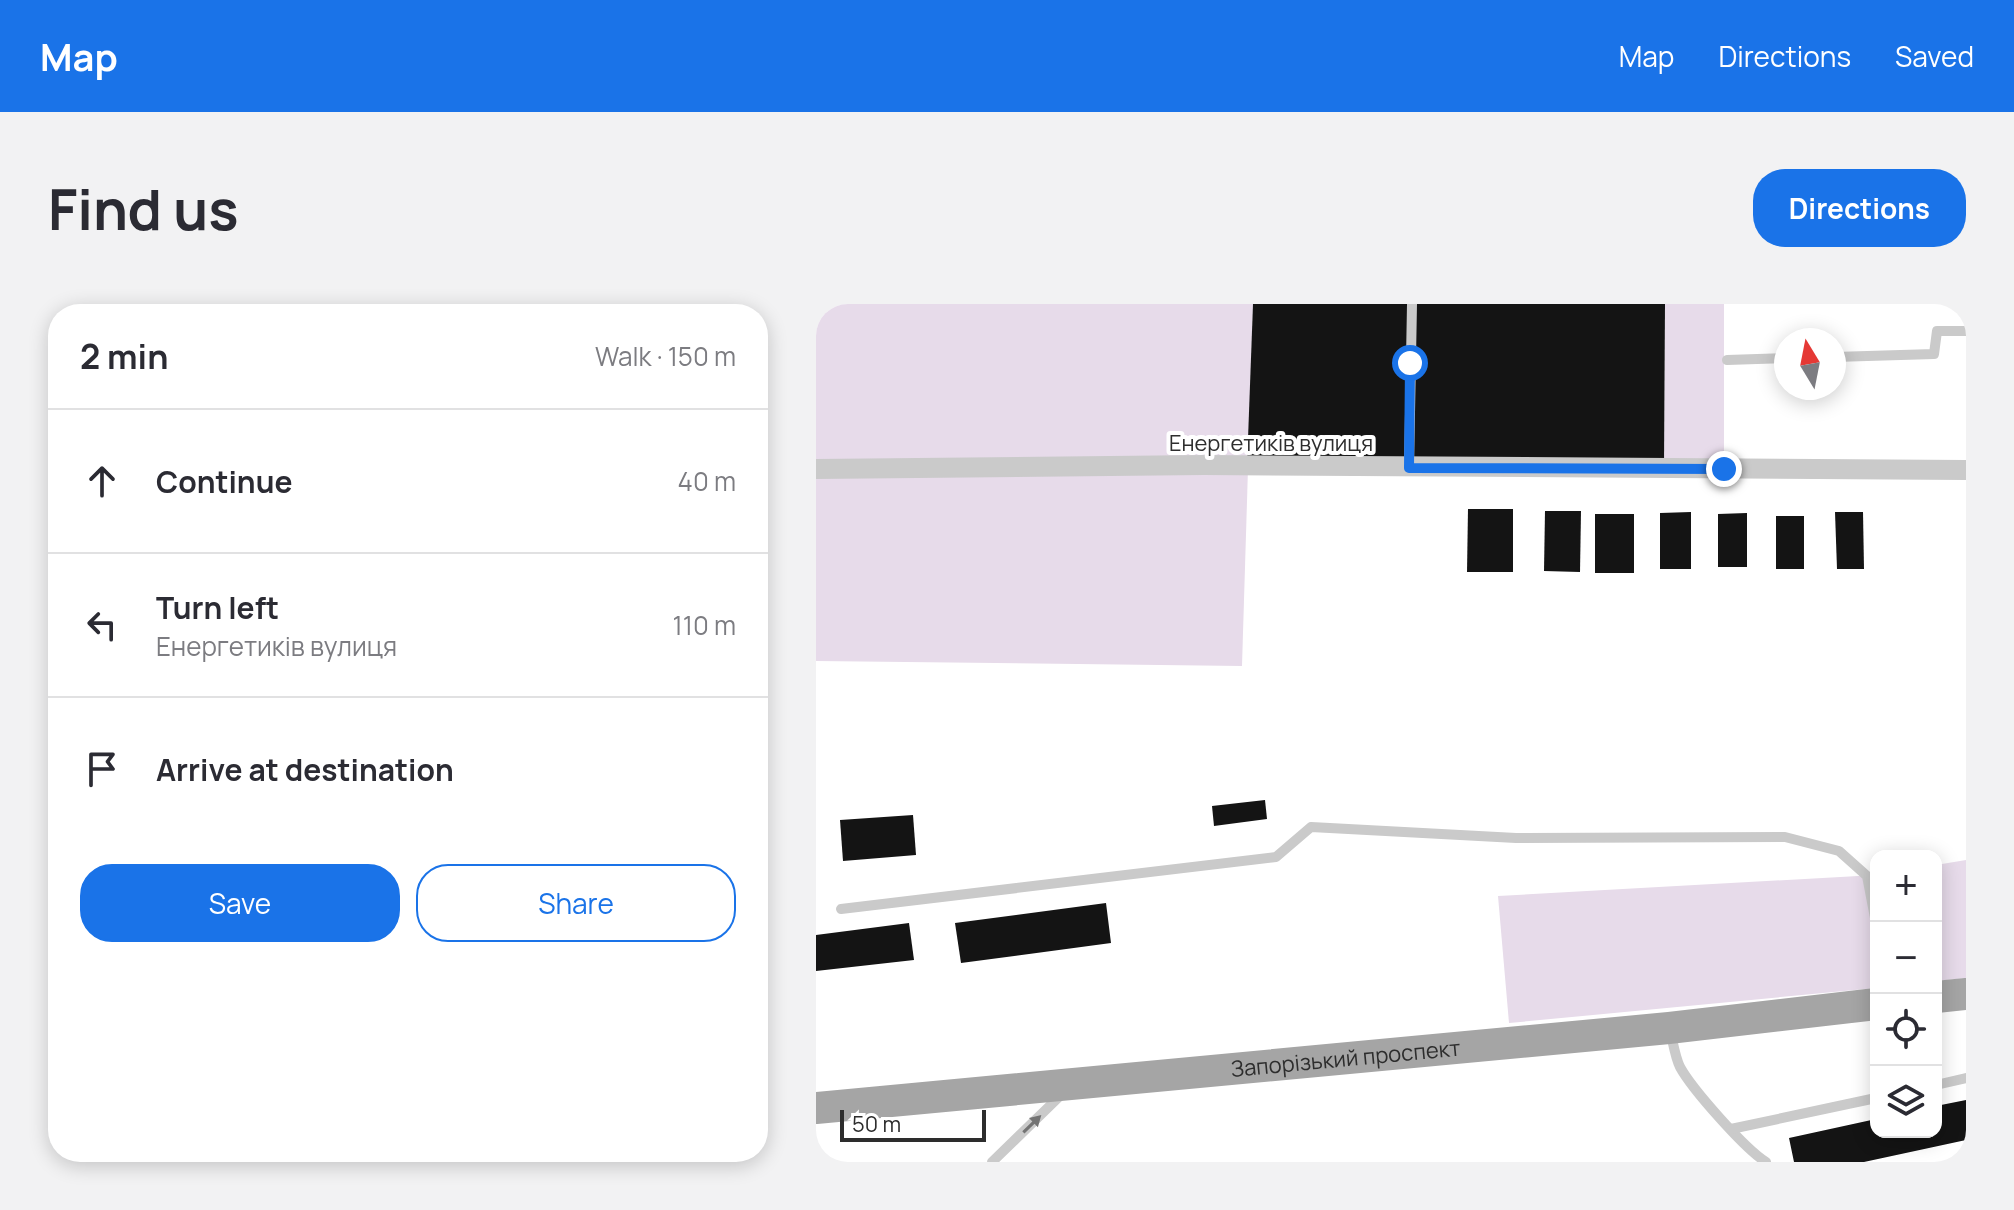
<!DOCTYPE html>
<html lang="en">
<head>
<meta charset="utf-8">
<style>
	:root { --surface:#fff; --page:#f2f2f3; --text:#2b2b33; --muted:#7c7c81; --line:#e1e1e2; --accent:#1a73e8 }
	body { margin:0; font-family:Manrope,sans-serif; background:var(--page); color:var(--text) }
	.controls { position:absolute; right:24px; bottom:24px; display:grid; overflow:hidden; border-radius:16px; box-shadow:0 4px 20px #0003 }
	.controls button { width:72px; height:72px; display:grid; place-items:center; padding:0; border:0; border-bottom:2px solid var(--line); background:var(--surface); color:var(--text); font:40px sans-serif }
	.compass { position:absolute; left:958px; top:24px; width:72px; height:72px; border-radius:50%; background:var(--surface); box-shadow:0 4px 20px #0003; rotate:350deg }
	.scale { position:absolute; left:24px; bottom:20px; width:146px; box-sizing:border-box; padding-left:8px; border:4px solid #2d2d2d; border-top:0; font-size:22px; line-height:28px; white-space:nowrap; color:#2d2d2d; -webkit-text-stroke:6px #fff; paint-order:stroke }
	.stop { position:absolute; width:24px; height:24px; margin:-18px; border:6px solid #1a73e8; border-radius:50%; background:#fff }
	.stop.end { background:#1a73e8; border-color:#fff; box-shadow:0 2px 8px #0008 }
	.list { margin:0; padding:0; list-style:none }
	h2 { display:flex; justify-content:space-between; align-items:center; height:104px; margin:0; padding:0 32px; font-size:34px }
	h2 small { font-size:26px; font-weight:400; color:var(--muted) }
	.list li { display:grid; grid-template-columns:52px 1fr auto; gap:24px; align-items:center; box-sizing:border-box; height:144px; padding:0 32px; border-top:2px solid var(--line) }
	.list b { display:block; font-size:30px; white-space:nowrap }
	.list p { margin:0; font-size:26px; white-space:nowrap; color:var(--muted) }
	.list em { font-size:26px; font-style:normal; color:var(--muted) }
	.actions { display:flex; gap:16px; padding:24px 32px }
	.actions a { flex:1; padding:18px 0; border:2px solid var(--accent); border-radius:32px; text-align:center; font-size:28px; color:var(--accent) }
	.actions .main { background:var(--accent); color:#fff }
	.icon { flex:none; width:44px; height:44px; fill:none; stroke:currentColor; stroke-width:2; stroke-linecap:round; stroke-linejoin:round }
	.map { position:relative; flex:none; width:1150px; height:858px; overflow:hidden; border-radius:32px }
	header { display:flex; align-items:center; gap:48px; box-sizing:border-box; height:112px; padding:0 40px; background:var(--accent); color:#fff }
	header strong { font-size:38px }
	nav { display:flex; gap:44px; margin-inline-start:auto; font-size:28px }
	.intro { display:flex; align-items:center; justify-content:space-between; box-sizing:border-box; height:192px; padding:0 48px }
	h1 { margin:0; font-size:56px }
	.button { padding:20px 36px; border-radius:32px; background:var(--accent); color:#fff; font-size:28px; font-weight:700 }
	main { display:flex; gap:48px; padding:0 48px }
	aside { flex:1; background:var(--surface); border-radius:32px; box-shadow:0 4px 20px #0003 }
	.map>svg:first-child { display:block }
</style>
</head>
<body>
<header>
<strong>Map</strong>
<nav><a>Map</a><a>Directions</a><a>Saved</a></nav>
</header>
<div class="intro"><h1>Find us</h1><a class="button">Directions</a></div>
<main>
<aside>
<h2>2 min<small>Walk · 150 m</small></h2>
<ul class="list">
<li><svg class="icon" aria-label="ahead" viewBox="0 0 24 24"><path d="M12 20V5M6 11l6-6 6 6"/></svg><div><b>Continue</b></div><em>40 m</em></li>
<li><svg class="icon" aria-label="left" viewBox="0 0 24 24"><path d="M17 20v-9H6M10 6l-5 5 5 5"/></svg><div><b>Turn left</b><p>Енергетиків вулиця</p></div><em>110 m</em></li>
<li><svg class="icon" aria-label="arrive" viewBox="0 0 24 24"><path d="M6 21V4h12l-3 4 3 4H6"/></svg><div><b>Arrive at destination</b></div></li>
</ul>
<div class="actions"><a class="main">Save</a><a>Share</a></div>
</aside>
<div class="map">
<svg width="1150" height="858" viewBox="0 0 1150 858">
	<rect width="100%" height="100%" fill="#fff"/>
	<g fill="#e7dbea">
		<path d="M0 0H437L426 362 0 357Z"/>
		<path d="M849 0H908V165L848 163Z"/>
		<path d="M1150 556V674L1120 677V561Z"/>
		<path d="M1060 571V684L693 719 682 592Z"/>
	</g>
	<g fill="#141414">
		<path d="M437 0H849L848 163 431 162Z"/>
		<path d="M652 205H697V268H651Z"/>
		<path d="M729 207H765L764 268 728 267Z"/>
		<path d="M875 208V265H844V209Z"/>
		<path d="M1019 208H1047L1048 265H1021Z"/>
		<path d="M931 209V263H902V210Z"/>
		<rect x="779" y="210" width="39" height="59"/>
		<rect x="960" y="212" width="28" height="53"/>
		<path d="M449 496 451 515 398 522 396 502Z"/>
		<path d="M97 511 100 551 27 557 24 516Z"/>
		<path d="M290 599 295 639 145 659 139 619Z"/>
		<path d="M93 619 98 656 0 667V631Z"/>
		<path d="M1150 796V836L1048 858H978L973 834 1060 815V828H1120V802Z"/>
	</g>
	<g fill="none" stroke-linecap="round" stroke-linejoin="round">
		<g stroke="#cacaca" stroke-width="10">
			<path d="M1018 53 1118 50 1121 27H1150"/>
			<path d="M911 56 970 54"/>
			<path d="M593 164 596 0"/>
			<path d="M25 605 460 553 495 523 700 534 969 533 1023 547 1051 572 1060 619"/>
			<path d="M854 726C857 738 859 753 864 763 876 785 929 845 950 858"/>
			<path d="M1120 781 1150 774"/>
			<path d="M915 825 1060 794"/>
			<path d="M176 858 246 790"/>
		</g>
		<path stroke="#cacaca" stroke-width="20" d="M0 165 388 161 1150 166"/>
		<g stroke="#a5a5a5" stroke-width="32">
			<path d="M1120 693 1150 690"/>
			<path id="s1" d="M0 804 853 724 1060 700"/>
		</g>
	</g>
	<defs><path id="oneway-solid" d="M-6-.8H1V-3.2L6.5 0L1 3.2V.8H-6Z" transform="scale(2)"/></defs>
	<use fill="#747474" href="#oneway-solid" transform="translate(216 820) rotate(-44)"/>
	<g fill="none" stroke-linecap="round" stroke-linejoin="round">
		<path stroke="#1a73e8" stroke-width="10" d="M594 59 593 164 908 165"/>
	</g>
	<g text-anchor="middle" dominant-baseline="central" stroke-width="8" stroke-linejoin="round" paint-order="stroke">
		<g font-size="22" fill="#2d2d2d" stroke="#fff">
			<text x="455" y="139">Енергетиків вулиця</text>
			<text stroke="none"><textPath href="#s1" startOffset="532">Запорізький проспект</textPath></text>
		</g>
	</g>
</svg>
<div class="controls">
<button>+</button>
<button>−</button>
<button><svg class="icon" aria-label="locate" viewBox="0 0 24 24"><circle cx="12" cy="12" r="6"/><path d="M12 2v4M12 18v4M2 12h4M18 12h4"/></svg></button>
<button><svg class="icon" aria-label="layers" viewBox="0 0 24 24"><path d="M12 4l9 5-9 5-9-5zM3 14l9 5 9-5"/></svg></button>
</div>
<svg class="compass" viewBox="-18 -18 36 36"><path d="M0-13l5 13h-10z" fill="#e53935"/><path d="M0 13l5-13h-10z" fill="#7c7c81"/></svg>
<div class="scale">50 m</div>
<div class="stop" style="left:594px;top:59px"></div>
<div class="stop end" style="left:908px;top:165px"></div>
</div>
</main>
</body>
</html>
